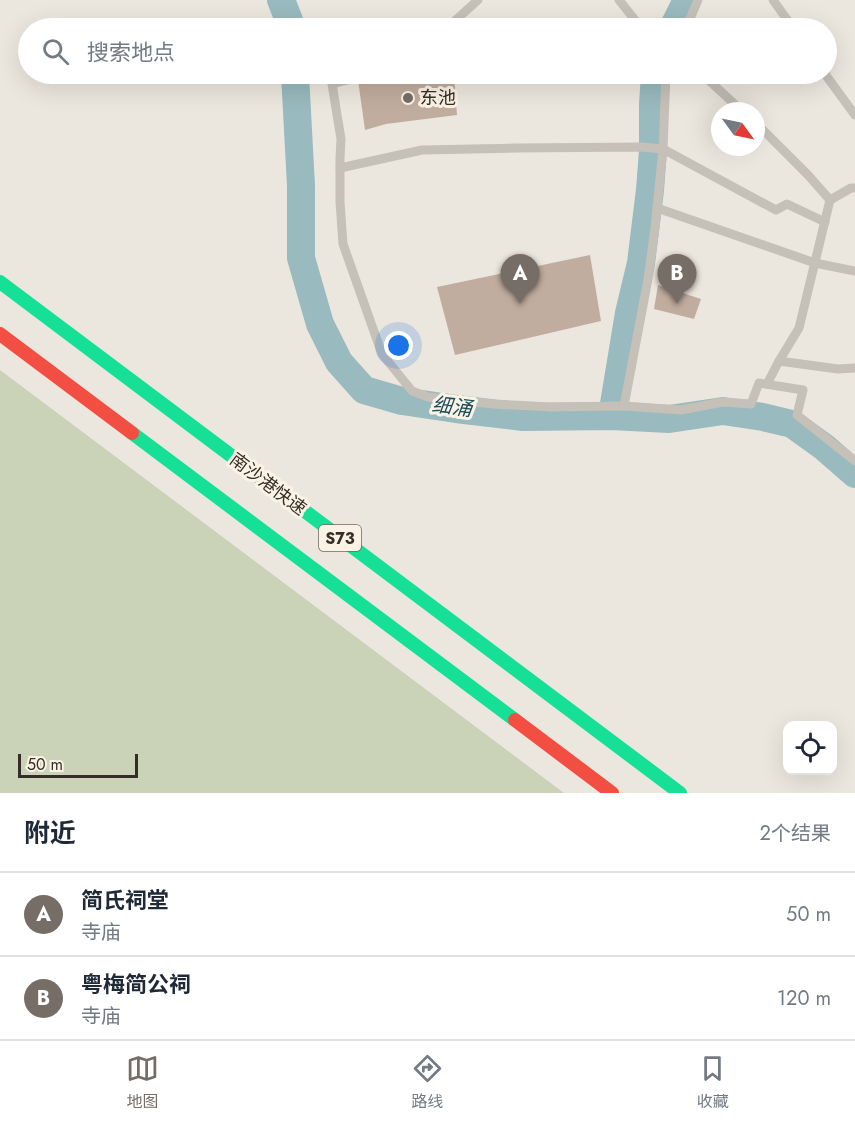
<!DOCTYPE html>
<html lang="zh">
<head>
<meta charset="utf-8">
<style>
	:root { --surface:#fff; --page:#f6f6f7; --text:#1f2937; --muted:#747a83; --line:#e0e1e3; --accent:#766e66 }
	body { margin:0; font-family:Jost,"Noto Sans SC",sans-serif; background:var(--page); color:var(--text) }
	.controls { position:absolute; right:18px; bottom:18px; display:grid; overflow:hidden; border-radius:12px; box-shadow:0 6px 24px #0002 }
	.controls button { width:54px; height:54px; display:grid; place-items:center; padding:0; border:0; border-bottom:2px solid var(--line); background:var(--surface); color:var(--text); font:30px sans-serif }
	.compass { position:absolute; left:711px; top:102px; width:54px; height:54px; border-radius:50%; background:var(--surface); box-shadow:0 6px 24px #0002; rotate:123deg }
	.scale { position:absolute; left:18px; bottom:15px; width:120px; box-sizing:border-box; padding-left:6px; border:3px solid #362d26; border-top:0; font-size:16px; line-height:21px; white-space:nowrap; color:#362d26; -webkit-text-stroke:4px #faf3e5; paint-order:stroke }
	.you { position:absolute; left:399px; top:346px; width:21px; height:21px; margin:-15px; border:4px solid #fff; border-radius:50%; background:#1a73e8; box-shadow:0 0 0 9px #1a73e833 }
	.badge { display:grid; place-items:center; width:39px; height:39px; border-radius:50%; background:var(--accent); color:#fff; font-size:20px; font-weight:700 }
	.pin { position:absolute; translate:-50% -50px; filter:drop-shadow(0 2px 3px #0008) }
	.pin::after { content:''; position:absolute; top:32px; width:21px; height:18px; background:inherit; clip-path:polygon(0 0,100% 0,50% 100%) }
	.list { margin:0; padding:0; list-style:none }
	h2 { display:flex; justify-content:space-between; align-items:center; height:78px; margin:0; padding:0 24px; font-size:26px }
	h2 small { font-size:20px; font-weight:400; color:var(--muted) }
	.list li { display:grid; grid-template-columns:39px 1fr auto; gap:18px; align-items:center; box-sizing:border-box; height:84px; padding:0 24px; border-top:2px solid var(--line) }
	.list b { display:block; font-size:22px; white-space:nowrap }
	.list p { margin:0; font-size:20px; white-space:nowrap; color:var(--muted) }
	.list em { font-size:20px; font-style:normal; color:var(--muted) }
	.icon { flex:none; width:33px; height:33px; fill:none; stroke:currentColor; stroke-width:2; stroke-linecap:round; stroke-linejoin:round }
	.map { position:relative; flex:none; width:855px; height:793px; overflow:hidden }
	.search { position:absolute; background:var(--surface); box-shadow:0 6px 24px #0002; left:18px; right:18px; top:18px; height:66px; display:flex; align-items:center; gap:15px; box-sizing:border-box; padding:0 21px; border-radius:33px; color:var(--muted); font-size:22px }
	.sheet { height:246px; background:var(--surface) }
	nav { display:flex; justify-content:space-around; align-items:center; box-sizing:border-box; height:84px; border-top:2px solid var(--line); background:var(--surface); font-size:16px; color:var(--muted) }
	nav a { display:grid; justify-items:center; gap:3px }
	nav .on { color:var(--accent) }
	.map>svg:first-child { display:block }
</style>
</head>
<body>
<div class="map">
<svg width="855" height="793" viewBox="0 0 855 793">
	<rect width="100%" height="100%" fill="#ece7de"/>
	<path fill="#cad3b8" d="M0 370 564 793H0Z"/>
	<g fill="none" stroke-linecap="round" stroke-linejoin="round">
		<g stroke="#99babe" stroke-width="28">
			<path d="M281 0 292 28"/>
			<path d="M673 28 687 0"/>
			<path d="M295 74 301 186V258L320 324 339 362 364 390 402 401 456 409 523 417 612 416 669 419 723 411 763 417 792 424 824 447 855 474"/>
			<path d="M612 416 629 313 641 263 650 190 653 150V104L655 74"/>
		</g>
	</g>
	<g fill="#c1ad9f">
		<path d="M406 74H454L457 115 386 124 365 130 358 80Z"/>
		<path d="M590 255 601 321 455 355 437 287Z"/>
		<path d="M658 285 701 299 694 319 654 309Z"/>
	</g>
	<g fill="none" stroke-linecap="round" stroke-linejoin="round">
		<g stroke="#c5c0b8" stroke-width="9">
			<path d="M619 0 639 25 649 28"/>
			<path d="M773 0 793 28"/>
			<path d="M447 28 478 0"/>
			<path d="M686 28 698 0"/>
			<path d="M370 74 332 84 341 139 340 158V202L343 244 382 354 412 391 428 397 493 404 551 407 624 406 681 410 723 402 751 404 759 383 803 390 797 415 855 461"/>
			<path d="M702 74 742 111"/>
			<path d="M825 74 855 115"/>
			<path d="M756 123 808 175 830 200 851 188H855"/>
			<path d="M340 168 422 150 517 148 642 147 663 149 776 210 787 204 825 222"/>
			<path d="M657 208 815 263 855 271"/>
			<path d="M779 361 838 369 855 368"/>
			<path d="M767 384 779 361 799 328 830 200"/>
			<path d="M624 406 648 279 655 228 663 149 666 74"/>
		</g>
		<g stroke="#16e098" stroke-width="14">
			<path d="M0 282 680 793"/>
			<path d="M132 433 515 720"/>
		</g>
		<g stroke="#f24e42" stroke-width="14">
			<path d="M0 334 132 433"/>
			<path d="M515 720 612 793"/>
		</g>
	</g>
	<circle fill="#766e66" stroke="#faf3e5" stroke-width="2" cx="408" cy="98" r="6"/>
	<g text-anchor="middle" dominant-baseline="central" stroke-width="6" stroke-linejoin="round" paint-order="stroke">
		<rect fill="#faf3e5" stroke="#71685f" stroke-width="1.5" x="319" y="525" width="42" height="26" rx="4.5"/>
		<g font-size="16" font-weight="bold" fill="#362d26">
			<text x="340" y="538">S73</text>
		</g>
		<g font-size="18" fill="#362d26" stroke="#faf3e5" text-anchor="start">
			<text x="420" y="98">东池</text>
		</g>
		<g font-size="18" fill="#362d26" stroke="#faf3e5">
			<text transform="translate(268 484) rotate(37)">南沙港快速</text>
		</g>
		<g font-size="20" font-style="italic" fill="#1a4c59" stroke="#faf3e5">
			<text transform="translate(452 407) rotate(7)">细涌</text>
		</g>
	</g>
</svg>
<div class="controls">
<button><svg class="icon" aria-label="locate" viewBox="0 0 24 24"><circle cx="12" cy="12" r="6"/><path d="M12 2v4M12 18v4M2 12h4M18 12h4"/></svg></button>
</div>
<svg class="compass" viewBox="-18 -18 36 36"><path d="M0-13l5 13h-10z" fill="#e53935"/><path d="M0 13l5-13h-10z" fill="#747a83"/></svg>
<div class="scale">50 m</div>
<div class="you"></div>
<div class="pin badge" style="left:520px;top:304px">A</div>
<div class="pin badge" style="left:677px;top:304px">B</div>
<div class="search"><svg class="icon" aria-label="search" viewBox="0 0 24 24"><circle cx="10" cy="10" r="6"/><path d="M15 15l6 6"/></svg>搜索地点</div>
</div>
<section class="sheet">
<h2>附近<small>2个结果</small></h2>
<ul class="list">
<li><span class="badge">A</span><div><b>简氏祠堂</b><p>寺庙</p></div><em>50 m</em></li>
<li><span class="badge">B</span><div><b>粤梅简公祠</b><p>寺庙</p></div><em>120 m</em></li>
</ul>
</section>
<nav>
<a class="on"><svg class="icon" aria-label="map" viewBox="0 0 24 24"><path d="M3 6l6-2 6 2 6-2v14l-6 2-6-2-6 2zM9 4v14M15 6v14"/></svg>地图</a>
<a><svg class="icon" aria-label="directions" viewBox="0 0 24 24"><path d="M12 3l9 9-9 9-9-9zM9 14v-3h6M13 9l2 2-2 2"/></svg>路线</a>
<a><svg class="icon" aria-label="saved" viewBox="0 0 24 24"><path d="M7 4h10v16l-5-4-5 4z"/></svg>收藏</a>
</nav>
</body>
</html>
